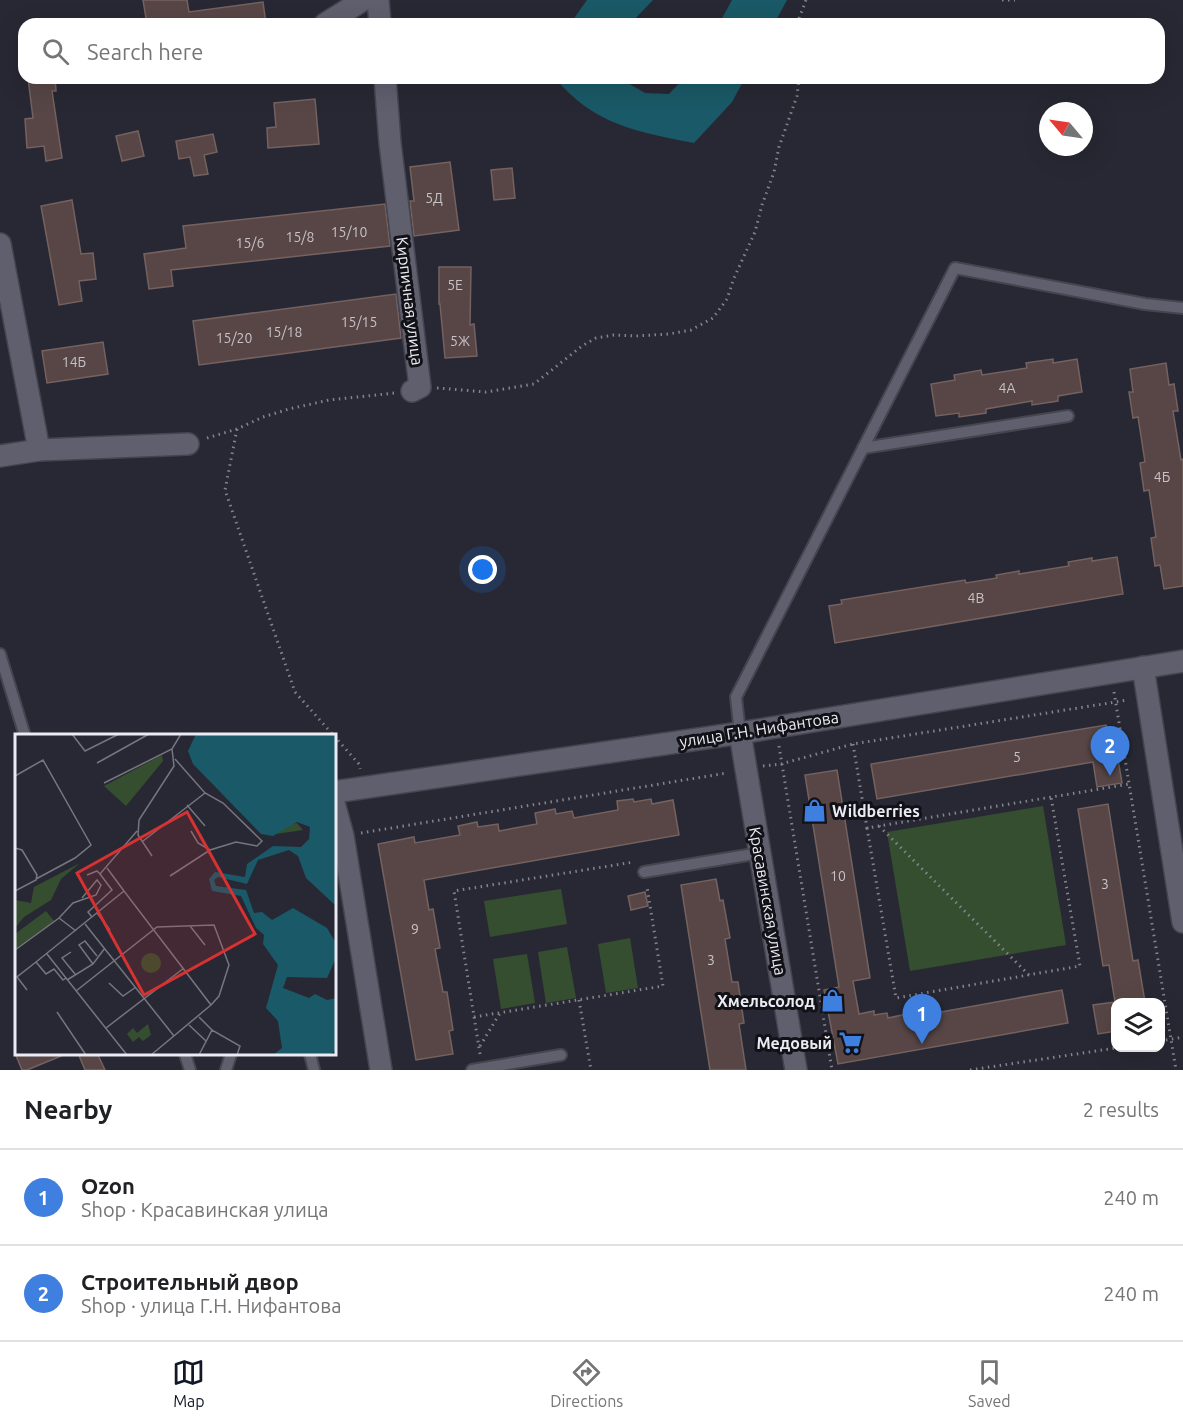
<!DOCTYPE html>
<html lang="en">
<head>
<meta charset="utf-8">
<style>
	:root { --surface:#fff; --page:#f6f6f6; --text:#202124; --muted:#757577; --line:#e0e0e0; --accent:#111827 }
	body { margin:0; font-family:Ubuntu,sans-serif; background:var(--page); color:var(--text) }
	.controls { position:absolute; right:18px; bottom:18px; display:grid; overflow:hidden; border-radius:12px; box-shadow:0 6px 24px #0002 }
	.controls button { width:54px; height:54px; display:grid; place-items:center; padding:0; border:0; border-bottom:2px solid var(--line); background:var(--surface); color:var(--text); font:30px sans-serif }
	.compass { position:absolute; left:1039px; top:102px; width:54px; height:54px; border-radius:50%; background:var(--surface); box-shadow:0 6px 24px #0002; rotate:299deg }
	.you { position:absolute; left:483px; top:570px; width:21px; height:21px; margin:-15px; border:4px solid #fff; border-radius:50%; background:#1a73e8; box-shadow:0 0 0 9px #1a73e833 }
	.badge { display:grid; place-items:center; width:39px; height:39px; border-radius:50%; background:var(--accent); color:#fff; font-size:20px; font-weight:700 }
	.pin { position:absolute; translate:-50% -50px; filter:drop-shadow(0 2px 3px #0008) }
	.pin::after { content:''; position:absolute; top:32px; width:21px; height:18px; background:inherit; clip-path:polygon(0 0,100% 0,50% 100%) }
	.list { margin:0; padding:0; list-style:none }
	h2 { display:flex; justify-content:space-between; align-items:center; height:78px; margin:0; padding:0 24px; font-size:26px }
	h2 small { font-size:20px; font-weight:400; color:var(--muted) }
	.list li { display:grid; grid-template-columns:39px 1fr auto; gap:18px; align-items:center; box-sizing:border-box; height:96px; padding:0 24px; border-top:2px solid var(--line) }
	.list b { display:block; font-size:22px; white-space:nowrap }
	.list p { margin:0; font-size:20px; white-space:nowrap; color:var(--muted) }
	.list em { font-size:20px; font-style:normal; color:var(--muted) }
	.icon { flex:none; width:33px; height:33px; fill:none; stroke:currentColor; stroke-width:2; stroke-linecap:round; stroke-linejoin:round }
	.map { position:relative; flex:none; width:1183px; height:1070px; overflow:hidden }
	.search { position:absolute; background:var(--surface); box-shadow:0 6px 24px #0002; left:18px; right:18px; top:18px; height:66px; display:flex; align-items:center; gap:15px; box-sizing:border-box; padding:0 21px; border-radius:18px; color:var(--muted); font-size:22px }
	.sheet { height:270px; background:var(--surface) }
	nav { display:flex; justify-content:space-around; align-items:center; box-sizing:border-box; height:84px; border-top:2px solid var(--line); background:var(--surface); font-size:16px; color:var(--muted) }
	nav a { display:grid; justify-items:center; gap:3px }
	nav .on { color:var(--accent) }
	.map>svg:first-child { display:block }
</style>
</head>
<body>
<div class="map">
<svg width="1183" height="1070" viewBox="0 0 1183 1070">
	<rect width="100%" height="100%" fill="#282834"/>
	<g fill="#364e30">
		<path d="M1043 806 1066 945 910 971 887 832Z"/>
		<path d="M561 889 567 924 490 937 484 901Z"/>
		<path d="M630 938 638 988 606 993 598 944Z"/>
		<path d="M567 947 576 998 546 1003 538 952Z"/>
		<path d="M527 954 535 1003 501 1009 493 959Z"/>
	</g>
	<g fill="#1a5967">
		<path d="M587 0H653L630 24H570Z"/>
		<path d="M732 0H787L774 24H719Z"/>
		<path d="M555 78H619L645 93 669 94 684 78H745L732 102 694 143C638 132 594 125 555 78Z"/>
	</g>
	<g fill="#574645" stroke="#746260" stroke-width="1.5">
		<path d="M143 0H187L189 12 263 2 266 24H147Z"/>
		<path d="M28 78H55L56 91H52L62 158 46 161 44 146 27 148 25 119 33 118Z"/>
		<path d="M315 99 319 144 268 148 267 128 276 127 274 103Z"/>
		<path d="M138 131 144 156 122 161 116 136Z"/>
		<path d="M213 134 217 152 204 155 208 174 194 176 190 157 179 159 176 141Z"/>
		<path d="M450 162 459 230 414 236 410 201H414L410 167Z"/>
		<path d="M512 168 515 198 494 200 491 170Z"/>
		<path d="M72 200 81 254 93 253 96 279 79 281 82 301 59 305 41 206Z"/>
		<path d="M385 204 390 246 171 270 173 286 149 289 144 254 186 248 183 226Z"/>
		<path d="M439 267H471L470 325 474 324 477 356 445 358 440 304H439Z"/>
		<path d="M396 294 401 338 199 365 193 321Z"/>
		<path d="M103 342 108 374 47 383 42 351Z"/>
		<path d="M1053 359V363L1077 359 1082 392 1058 396V401L1032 405V401L986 409V413L959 417V413L936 416 931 384 955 380 954 375 981 370 982 375 1027 368 1026 363Z"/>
		<path d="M1166 363 1169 385 1174 384 1178 411H1173L1181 460 1183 459V586L1164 589 1160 565 1155 566 1151 538 1156 537 1149 490 1144 491 1140 463 1145 462 1138 417 1133 418 1129 392H1133L1130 369Z"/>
		<path d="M1117 557 1123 594 835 643 829 606 842 604 841 600 965 580 966 583 997 578 996 575 1019 571V574L1069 566 1068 562 1092 558V561Z"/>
		<path d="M1106 725 1108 736 1114 735 1122 783 1097 787 1093 762 877 799 871 764Z"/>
		<path d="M837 770 870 978 853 981 859 1014 874 1011V1015L887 1013 888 1018 907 1014 908 1018 1062 990 1068 1023 838 1064 824 990 839 987 805 775Z"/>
		<path d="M633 799 634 802 651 799 652 804 673 800 679 835 424 880 429 910 433 909 440 948 435 949 443 992H447L453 1030 449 1031 453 1054 416 1060 378 844 414 837 415 843 460 835 458 826 477 822 478 827 498 824 499 831 537 824 535 813 555 809 556 814 572 811 574 818 618 810 617 801Z"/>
		<path d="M1108 804 1133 961 1138 960 1145 1002H1116V1031L1098 1034 1093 1005 1115 1002 1109 965 1103 966 1078 809Z"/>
		<path d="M716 879 720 901 723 900 730 938 725 939 732 982H738L744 1023 739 1024 746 1070H710L681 885Z"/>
		<path d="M645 892 648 906 631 910 628 896Z"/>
		<path d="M15 1053H66V1054L27 1070H22Z"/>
		<path d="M78 1053H97L105 1070H85Z"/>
	</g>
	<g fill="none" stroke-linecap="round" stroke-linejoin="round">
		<defs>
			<g id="service">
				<path d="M863 448 1068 416"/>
				<path d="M0 654 25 736"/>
				<path d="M740 733 736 697 955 268 1145 304 1183 308"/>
				<path d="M644 872 760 853"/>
				<path d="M185 1054 190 1070"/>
				<path d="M310 1054 314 1070"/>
				<path d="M226 1070 231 1054"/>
				<path d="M472 1070 561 1055"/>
			</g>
			<g id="minor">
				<path d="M378 0 380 24"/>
				<path d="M325 24 363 0"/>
				<path d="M385 78 390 143 420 387 412 391"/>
				<path d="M0 244 39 450"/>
				<path d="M0 456 39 450 188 444"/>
				<path d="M1143 667 1183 922"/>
				<path d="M740 733 796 1070"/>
				<path d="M334 792 740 733 1183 661"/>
				<path d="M334 803 343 836 381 1070"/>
			</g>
		</defs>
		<use href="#service" stroke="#454550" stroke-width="14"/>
		<use href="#minor" stroke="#454550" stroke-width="24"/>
		<g stroke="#84848e" stroke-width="3" stroke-dasharray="1.5 4.5" stroke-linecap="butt">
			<path d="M1002 0H1015"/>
			<path d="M797 24 806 0"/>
			<path d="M437 388 486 392 534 384 582 346 596 338 614 335 636 336 669 334 691 330 713 318 727 299 734 278 755 232 762 205 774 172 779 147 797 96 799 78"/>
			<path d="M237 429 225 490 295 692 334 736"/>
			<path d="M207 438 237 429 263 417 289 409 329 400 395 393"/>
			<path d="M1114 692 1176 1070"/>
			<path d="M334 736 359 764 360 769"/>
			<path d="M853 744 867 828 1129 784"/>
			<path d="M779 746 832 1070"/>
			<path d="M763 766 781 764 853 744 1128 700"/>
			<path d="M879 826 1029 975"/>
			<path d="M867 828 896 998 1080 966 1051 797"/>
			<path d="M361 833 727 773"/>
			<path d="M579 1000 591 1070"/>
			<path d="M474 1017 663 986 647 887"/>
			<path d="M1160 1041 1183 1037"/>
			<path d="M480 1046 500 1013"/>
			<path d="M480 1054 454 891 634 862"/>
			<path d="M970 1070 1116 1048"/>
		</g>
		<use href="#service" stroke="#605f6e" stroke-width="10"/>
		<use href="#minor" stroke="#605f6e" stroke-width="21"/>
	</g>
	<defs>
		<symbol id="shop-bare" viewBox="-9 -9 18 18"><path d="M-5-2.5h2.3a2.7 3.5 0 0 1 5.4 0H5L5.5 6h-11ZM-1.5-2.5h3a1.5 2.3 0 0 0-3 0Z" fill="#3f7fe0" stroke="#121117" stroke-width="2.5" paint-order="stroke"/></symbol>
		<symbol id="supermarket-bare" viewBox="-9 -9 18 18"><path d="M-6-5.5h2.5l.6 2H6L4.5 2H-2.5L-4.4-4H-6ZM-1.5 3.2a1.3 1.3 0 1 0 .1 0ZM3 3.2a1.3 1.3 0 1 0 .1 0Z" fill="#3f7fe0" stroke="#121117" stroke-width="2.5" paint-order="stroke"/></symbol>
	</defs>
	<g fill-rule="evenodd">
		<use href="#shop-bare" x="798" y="794" width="33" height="33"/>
		<use href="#shop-bare" x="816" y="984" width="33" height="33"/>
		<use href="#supermarket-bare" x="834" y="1026" width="33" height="33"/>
	</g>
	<g text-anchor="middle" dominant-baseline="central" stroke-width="6" stroke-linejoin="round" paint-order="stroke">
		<g font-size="14" fill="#c6c2c8">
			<text x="434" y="198">5Д</text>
			<text x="349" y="232">15/10</text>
			<text x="300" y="237">15/8</text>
			<text x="250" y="243">15/6</text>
			<text x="455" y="285">5Е</text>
			<text x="359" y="322">15/15</text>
			<text x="284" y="332">15/18</text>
			<text x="234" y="338">15/20</text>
			<text x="460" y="341">5Ж</text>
			<text x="74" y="362">14Б</text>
			<text x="1007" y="388">4А</text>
			<text x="1162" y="477">4Б</text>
			<text x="976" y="598">4В</text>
			<text x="1017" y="757">5</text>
			<text x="838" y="876">10</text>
			<text x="1105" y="884">3</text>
			<text x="415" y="929">9</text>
			<text x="711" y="960">3</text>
		</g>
		<g font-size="16" fill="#ebebf3" stroke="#121117">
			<text transform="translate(410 301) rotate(83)">Кирпичная улица</text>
			<text transform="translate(759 729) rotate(-9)">улица Г.Н. Нифантова</text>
			<text transform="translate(768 901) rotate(80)">Красавинская улица</text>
		</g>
		<g font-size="16" font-weight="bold" fill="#ebebf3" stroke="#121117" text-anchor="end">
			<text x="832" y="811" text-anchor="start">Wildberries</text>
			<text x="815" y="1001">Хмельсолод</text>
			<text x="832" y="1043">Медовый</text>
		</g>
	</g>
	<g transform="translate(15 734)">
		<rect width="321" height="321" fill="#282834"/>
		<path d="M147 21 148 27 111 72 89 52ZM282 89 288 96 261 100 274 91ZM65 129 46 145 36 166 9 183 0 194V166L16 169 19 153ZM31 177 39 187 0 215V200ZM126 229a10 10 0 1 1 20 0a10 10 0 1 1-20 0ZM133 290 136 301 128 307 124 303 118 308 112 300 118 294 122 299Z" fill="#364e30"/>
		<path d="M181 0H321V172L291 144 283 122 274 116 243 126 232 150 203 143 199 146 201 152 231 156 239 179 247 178 257 186 278 174 312 194 321 209V224L312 244 272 243 268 254 294 264 300 260 312 266 321 264V316L315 321H258L267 314 263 287 251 274 263 231 248 210 249 201 241 194 226 162 197 157 194 145 200 138 230 143 232 130 258 112 286 113 294 105 295 93 282 88 258 102 246 100 178 30 173 17Z" fill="#1a5967"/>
		<path fill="none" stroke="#767680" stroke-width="1.5" d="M57 0 70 17 104 0M82 29 134 0M0 42 28 26 76 111 60 124 21 145M89 49 157 15 166 0M172 71 190 92M176 97 183 109 195 116M128 107 190 59M0 114 7 116 22 141 21 146 0 157M137 122 123 101 124 86 159 32 157 15M92 134 109 157M72 141 82 137 85 140 122 97M155 142 195 116 221 108 242 112 247 107 208 69 190 59 160 25M82 179 95 196M77 183 73 178 97 156 85 140M44 184 61 197M70 190 159 302M175 192 190 211M0 216 44 184 58 169 81 161 86 151 82 146 67 164M56 218 47 224 60 240M32 220 112 321M78 230 64 211 70 207 82 222M51 244 48 246 39 235 31 240 21 228 109 157 196 271 136 321M52 246 78 230 90 214M94 249 108 262 121 253M12 256 2 243 21 228M61 257 142 193 199 191 214 231 204 262 196 271M42 278 71 321M184 283 197 296M174 291 191 307M91 294 169 234M184 321 197 296 225 312 222 321"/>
		<path fill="#d73232" fill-opacity="0.15" stroke="#d73232" stroke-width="3" d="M172 78 240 200 129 261 62 139Z"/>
		<rect width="321" height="321" fill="none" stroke="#ebebf3" stroke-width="3"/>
	</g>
</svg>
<div class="controls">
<button><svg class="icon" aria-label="layers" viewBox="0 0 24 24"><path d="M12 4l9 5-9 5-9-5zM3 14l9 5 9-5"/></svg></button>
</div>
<svg class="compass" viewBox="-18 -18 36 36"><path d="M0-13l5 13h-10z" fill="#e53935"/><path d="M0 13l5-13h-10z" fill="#757577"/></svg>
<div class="you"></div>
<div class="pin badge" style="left:922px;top:1044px;background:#3f7fe0">1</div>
<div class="pin badge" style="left:1110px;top:776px;background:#3f7fe0">2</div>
<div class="search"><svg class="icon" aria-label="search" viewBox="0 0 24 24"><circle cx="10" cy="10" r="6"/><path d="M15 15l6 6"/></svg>Search here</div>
</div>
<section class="sheet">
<h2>Nearby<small>2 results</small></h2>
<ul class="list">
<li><span class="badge" style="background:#3f7fe0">1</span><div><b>Ozon</b><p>Shop · Красавинская улица</p></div><em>240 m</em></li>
<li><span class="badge" style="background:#3f7fe0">2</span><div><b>Строительный двор</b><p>Shop · улица Г.Н. Нифантова</p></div><em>240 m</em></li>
</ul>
</section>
<nav>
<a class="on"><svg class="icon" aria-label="map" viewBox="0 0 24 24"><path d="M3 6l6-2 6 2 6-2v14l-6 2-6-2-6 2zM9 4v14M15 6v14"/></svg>Map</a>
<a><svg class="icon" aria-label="directions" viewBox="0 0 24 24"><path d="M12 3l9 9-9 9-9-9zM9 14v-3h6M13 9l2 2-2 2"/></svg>Directions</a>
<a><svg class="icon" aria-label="saved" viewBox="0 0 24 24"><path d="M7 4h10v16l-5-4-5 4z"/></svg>Saved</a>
</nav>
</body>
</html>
